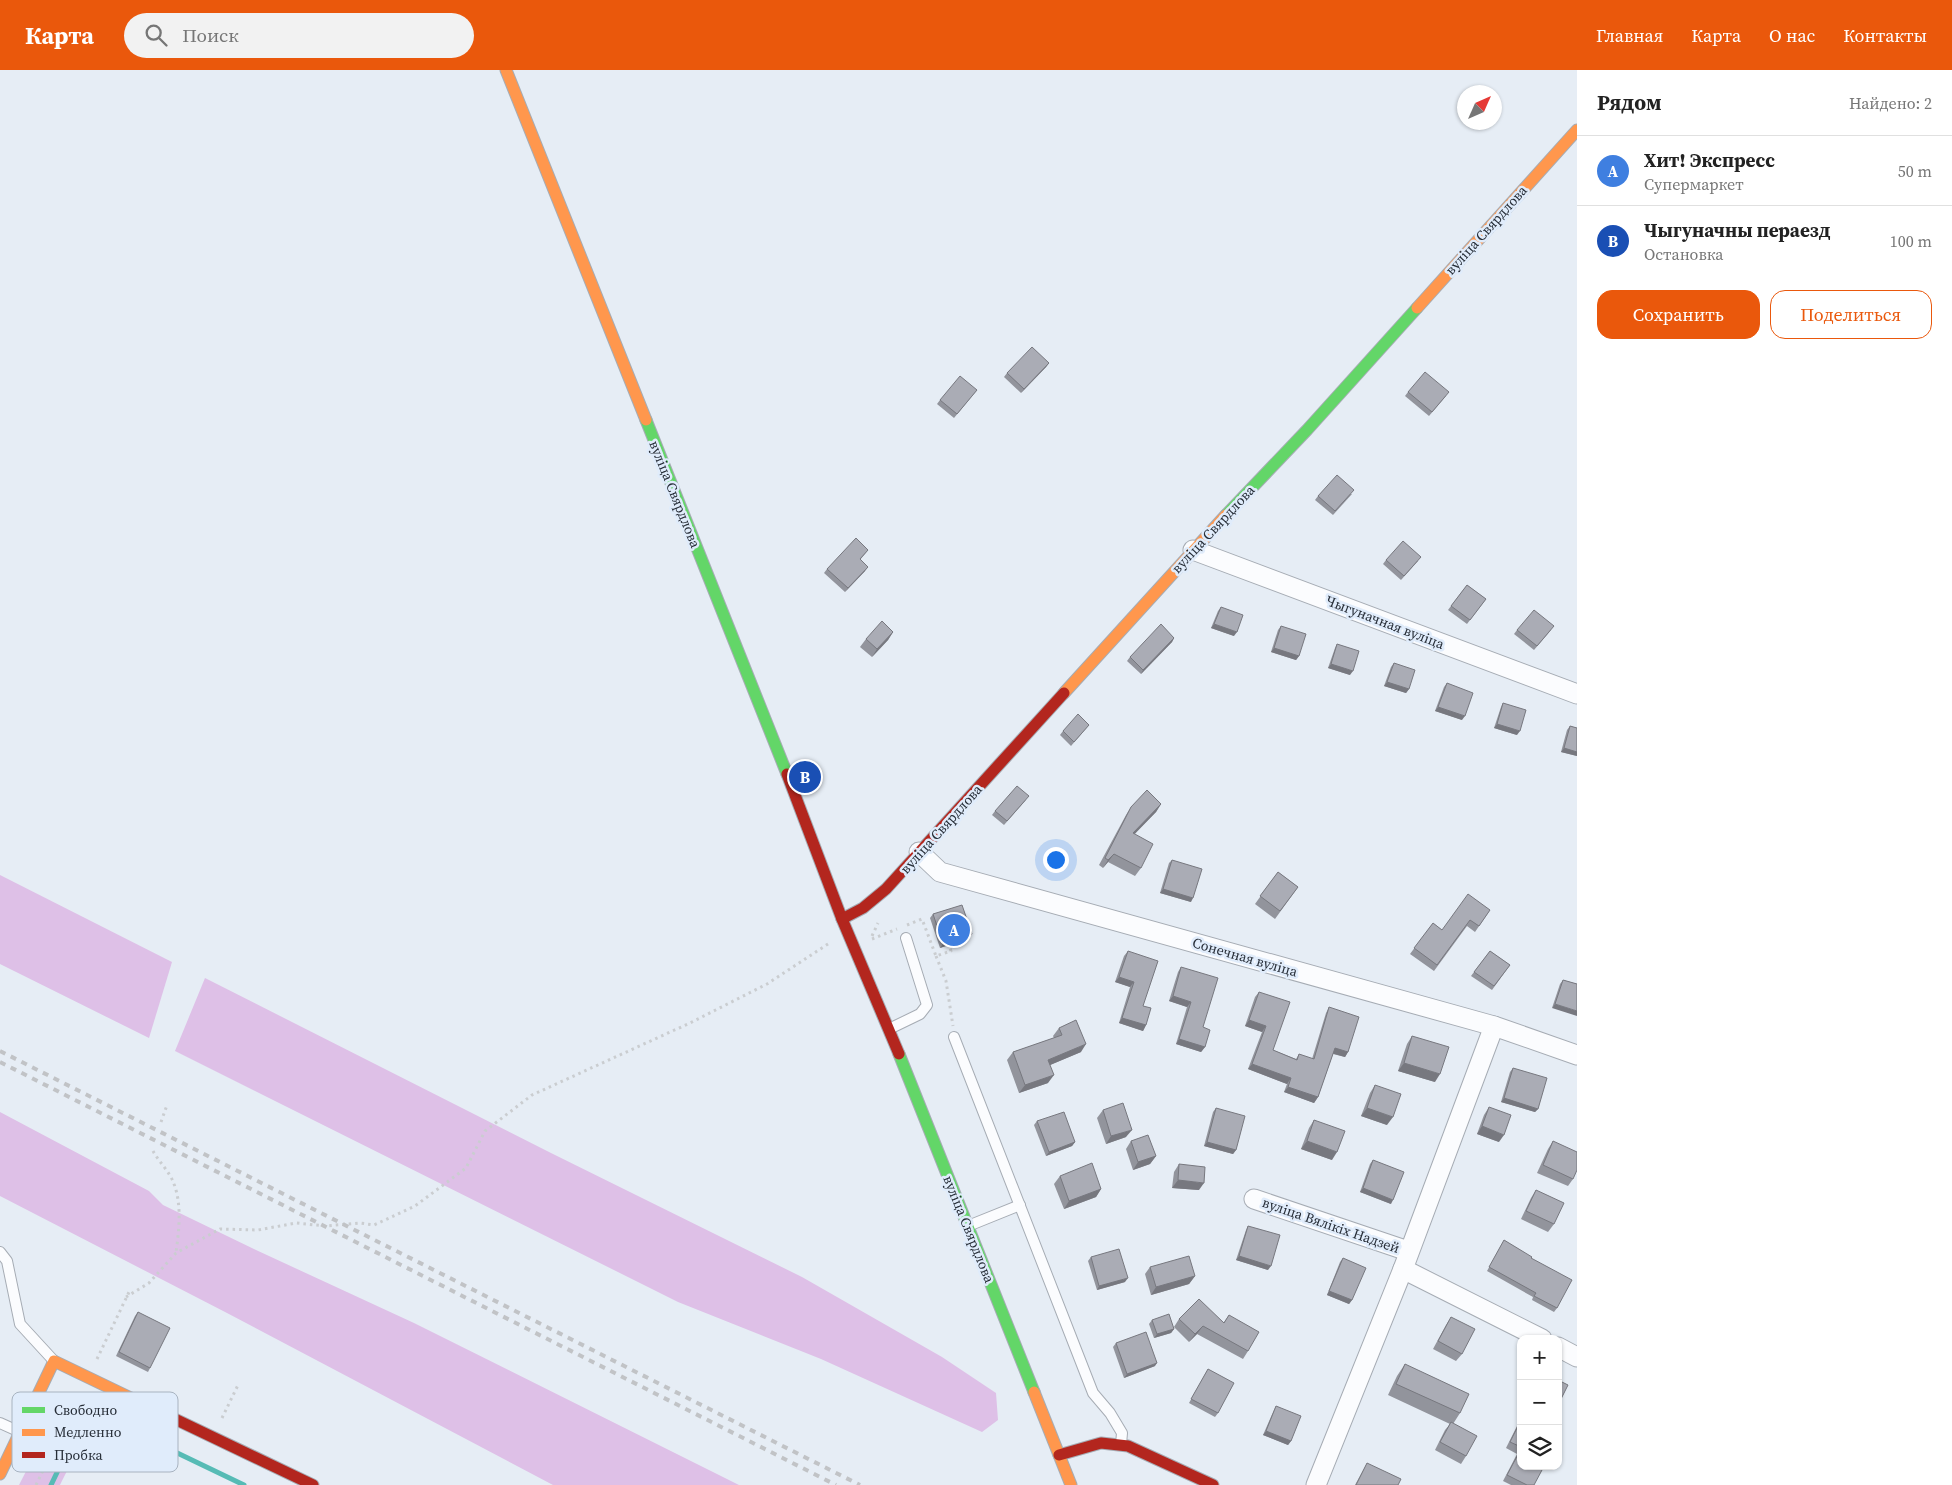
<!DOCTYPE html>
<html lang="ru">
<head>
<meta charset="utf-8">
<style>
	:root { --surface:#fff; --page:#f2f2f2; --text:#222; --muted:#767676; --line:#e0e0e0; --accent:#ea580c }
	body { margin:0; font-family:"Source Serif 4",serif; background:var(--page); color:var(--text) }
	.controls { position:absolute; right:15px; bottom:15px; display:grid; overflow:hidden; border-radius:10px; box-shadow:0 1px 4px #0004 }
	.controls button { width:45px; height:45px; display:grid; place-items:center; padding:0; border:0; border-bottom:1px solid var(--line); background:var(--surface); color:var(--text); font:25px sans-serif }
	.compass { position:absolute; left:1457px; top:15px; width:45px; height:45px; border-radius:50%; background:var(--surface); box-shadow:0 1px 4px #0004; rotate:45deg }
	.you { position:absolute; left:1055px; top:789px; width:18px; height:18px; margin:-12px; border:4px solid #fff; border-radius:50%; background:#1a73e8; box-shadow:0 0 0 8px #1a73e833 }
	.badge { display:grid; place-items:center; width:32px; height:32px; border-radius:50%; background:var(--accent); color:#fff; font-size:16px; font-weight:700 }
	.pin { position:absolute; translate:-50% -50%; border:2px solid #fff; box-shadow:0 1px 5px #0006 }
	.list { margin:0; padding:0; list-style:none }
	h2 { display:flex; justify-content:space-between; align-items:center; height:65px; margin:0; padding:0 20px; font-size:21px }
	h2 small { font-size:16px; font-weight:400; color:var(--muted) }
	.list li { display:grid; grid-template-columns:32px 1fr auto; gap:15px; align-items:center; box-sizing:border-box; height:70px; padding:0 20px; border-top:1px solid var(--line) }
	.list b { display:block; font-size:19px; white-space:nowrap }
	.list p { margin:0; font-size:16px; white-space:nowrap; color:var(--muted) }
	.list em { font-size:16px; font-style:normal; color:var(--muted) }
	.actions { display:flex; gap:10px; padding:15px 20px }
	.actions a { flex:1; padding:11px 0; border:1px solid var(--accent); border-radius:15px; text-align:center; font-size:18px; color:var(--accent) }
	.actions .main { background:var(--accent); color:#fff }
	.icon { flex:none; width:28px; height:28px; fill:none; stroke:currentColor; stroke-width:2; stroke-linecap:round; stroke-linejoin:round }
	.map { position:relative; flex:none; width:1577px; height:1415px; overflow:hidden }
	header { display:flex; align-items:center; gap:30px; box-sizing:border-box; height:70px; padding:0 25px; background:var(--accent); color:#fff }
	header strong { font-size:24px }
	nav { display:flex; gap:28px; margin-inline-start:auto; font-size:18px }
	.search { width:350px; height:45px; background:var(--page); display:flex; align-items:center; gap:12px; box-sizing:border-box; padding:0 18px; border-radius:28px; color:var(--muted); font-size:19px }
	main { display:flex }
	aside { flex:1; background:var(--surface) }
	.map>svg:first-child { display:block }
</style>
</head>
<body>
<header>
<strong>Карта</strong>
<div class="search"><svg class="icon" aria-label="search" viewBox="0 0 24 24"><circle cx="10" cy="10" r="6"/><path d="M15 15l6 6"/></svg>Поиск</div>
<nav><a>Главная</a><a>Карта</a><a>О нас</a><a>Контакты</a></nav>
</header>
<main>
<div class="map">
<svg width="1577" height="1415" viewBox="0 0 1577 1415">
	<rect width="100%" height="100%" fill="#e6edf5"/>
	<g fill="#dec0e7">
		<path d="M0 805 172 892 149 968 0 894Z"/>
		<path d="M205 908 551 1083 802 1207 942 1287 996 1323 998 1350 982 1362 821 1289 678 1232 175 981Z"/>
		<path d="M0 1042 149 1121 163 1135 256 1180 414 1253 739 1415H553L227 1243 0 1126Z"/>
		<path d="M65 1333 79 1337C90 1363 72 1391 60 1415H19L59 1337Z"/>
	</g>
	<g fill="none" stroke-linecap="round" stroke-linejoin="round">
		<path stroke="#56bbb5" stroke-width="5" d="M51 1415 72 1371 97 1352 119 1355 244 1415"/>
		<defs>
			<g id="lane">
				<path d="M889 959 920 944 927 935 906 868"/>
				<path d="M954 967 1093 1323 1110 1343 1122 1363 1121 1374"/>
				<path d="M968 1156 1020 1135"/>
				<path d="M0 1182 7 1191 20 1254 54 1291"/>
				<path d="M0 1353 20 1362"/>
			</g>
			<g id="street">
				<path d="M1193 480 1577 624"/>
				<path d="M919 782 940 802 1494 956 1577 985"/>
				<path d="M1254 1129 1408 1181"/>
				<path d="M1403 1199 1542 1269"/>
				<path d="M1558 1277 1577 1287"/>
				<path d="M1316 1415 1403 1199 1494 956"/>
			</g>
			<g id="fast">
				<path d="M646 350 787 704"/>
				<path d="M1226 445 1307 360 1417 238"/>
				<path d="M899 984 1034 1322"/>
			</g>
			<g id="slow">
				<path d="M506 0 646 350"/>
				<path d="M1417 238 1577 60"/>
				<path d="M1064 623 1226 445"/>
				<path d="M1034 1322 1071 1415"/>
				<path d="M0 1404 54 1291 135 1330"/>
			</g>
			<g id="jam">
				<path d="M787 704 842 849 899 984"/>
				<path d="M842 849 863 838 886 819 1064 623"/>
				<path d="M135 1330 313 1415"/>
				<path d="M1059 1385 1101 1373 1128 1376 1213 1415"/>
			</g>
		</defs>
		<use href="#lane" stroke="#a6acb4" stroke-width="12"/>
		<use href="#street" stroke="#a6acb4" stroke-width="21"/>
		<use href="#fast" stroke="#a6acb4" stroke-width="13"/>
		<use href="#slow" stroke="#a6acb4" stroke-width="13"/>
		<use href="#jam" stroke="#a6acb4" stroke-width="13"/>
		<g stroke="#cacdd0" stroke-width="3" stroke-dasharray="2.5 4" stroke-linecap="butt">
			<path d="M907 855 922 849 936 886 951 881 949 875"/>
			<path d="M872 866 878 853"/>
			<path d="M872 869 897 859"/>
			<path d="M936 886 946 911 953 956"/>
			<path d="M161 1052 167 1035"/>
			<path d="M153 1081C159 1092 170 1102 174 1114 182 1135 179 1161 176 1182"/>
			<path d="M126 1227 149 1213 176 1183 220 1159 258 1160 296 1153 325 1156 360 1153 374 1155 415 1136 466 1098 485 1061 532 1025 690 953 767 914 831 872"/>
			<path d="M97 1289 130 1220"/>
			<path d="M72 1342 105 1340"/>
			<path d="M222 1348 239 1313"/>
			<path d="M36 1415 79 1326"/>
		</g>
		<use href="#lane" stroke="#fbfcfe" stroke-width="10"/>
		<use href="#street" stroke="#fbfcfe" stroke-width="19"/>
		<use href="#fast" stroke="#63d668" stroke-width="11"/>
		<use href="#slow" stroke="#ff974d" stroke-width="11"/>
		<use href="#jam" stroke="#b3261e" stroke-width="11"/>
		<g stroke="#c1c3c6" stroke-width="4" stroke-dasharray="6 6" stroke-linecap="butt">
			<path d="M0 981 860 1415"/>
			<path d="M0 992 836 1415"/>
		</g>
	</g>
	<g fill="#92949c">
		<path d="M1049 293 1046 297 1021 323 1004 307 1007 303Z"/>
		<path d="M977 320 954 348 937 334 940 330Z"/>
		<path d="M1408 322 1446 326 1429 346 1405 326Z"/>
		<path d="M1352 424 1333 445 1315 430 1318 426Z"/>
		<path d="M868 480 860 490 865 501 845 522 824 503 827 499Z"/>
		<path d="M1386 490 1418 491 1401 510 1383 494Z"/>
		<path d="M1467 515 1486 529 1467 554 1448 540Z"/>
		<path d="M1221 537 1234 566 1211 558 1218 541Z"/>
		<path d="M1281 556 1299 586 1296 590 1271 582 1278 560Z"/>
		<path d="M1517 560H1551L1534 580 1514 564Z"/>
		<path d="M893 562 888 570 872 587 860 577 866 569Z"/>
		<path d="M1174 568 1172 572 1141 604 1127 591 1130 587Z"/>
		<path d="M1337 574 1350 605 1328 598 1335 578Z"/>
		<path d="M1394 593 1409 619 1406 623 1384 616 1391 597Z"/>
		<path d="M1447 613 1462 650 1435 641 1444 617Z"/>
		<path d="M1503 633 1517 665 1494 658 1501 637Z"/>
		<path d="M1089 655 1071 676 1060 665 1063 661Z"/>
		<path d="M1570 656 1577 658V686L1561 682 1567 660Z"/>
		<path d="M1026 730 1004 755 992 745 995 741Z"/>
		<path d="M1161 734 1156 742 1134 764 1141 798 1135 806 1108 792 1103 798 1099 795 1126 745 1131 737Z"/>
		<path d="M1172 790 1191 832 1160 823 1169 793Z"/>
		<path d="M1278 802 1298 817 1275 849 1255 834Z"/>
		<path d="M1490 840 1475 862 1467 856 1434 901 1410 884 1433 853 1442 860Z"/>
		<path d="M933 844 969 868 940 878 930 848Z"/>
		<path d="M1128 881 1143 936 1146 955 1143 961 1119 953 1130 917 1115 912 1124 886Z"/>
		<path d="M1490 881 1510 895 1492 920 1471 906Z"/>
		<path d="M1181 897 1203 957 1205 977 1201 982 1176 974 1187 937 1169 931 1178 902Z"/>
		<path d="M1563 910 1577 914 1552 938 1560 914Z"/>
		<path d="M1259 922 1273 980 1296 989 1299 984 1312 989 1326 943 1329 937 1348 982 1345 987 1333 984 1318 1027 1314 1033 1284 1022 1287 1014 1248 999 1262 962 1245 956 1255 927Z"/>
		<path d="M1059 958 1081 982 1050 995 1048 1013 1019 1023 1007 990 1013 982 1054 968 1053 966Z"/>
		<path d="M1412 966 1435 1012 1398 1001 1407 974Z"/>
		<path d="M1513 998 1538 1039 1535 1042 1501 1032 1510 1002Z"/>
		<path d="M1375 1015 1387 1055 1361 1046 1370 1023Z"/>
		<path d="M1489 1037 1499 1072 1477 1064 1484 1045Z"/>
		<path d="M1216 1038 1236 1080 1233 1084 1204 1076 1213 1042Z"/>
		<path d="M1103 1040 1126 1067 1106 1074 1097 1048Z"/>
		<path d="M1314 1050 1332 1090 1301 1079 1309 1058Z"/>
		<path d="M1037 1051 1075 1072 1072 1076 1046 1086 1034 1055Z"/>
		<path d="M1131 1071 1156 1086 1150 1094 1133 1100 1126 1079Z"/>
		<path d="M1553 1071 1573 1109 1568 1116 1537 1103 1548 1079Z"/>
		<path d="M1373 1090 1391 1134 1360 1122 1370 1094Z"/>
		<path d="M1179 1094 1199 1120 1172 1118 1174 1102Z"/>
		<path d="M1060 1106 1101 1119 1096 1127 1064 1139 1054 1114Z"/>
		<path d="M1536 1120 1554 1154 1548 1162 1521 1149 1531 1128Z"/>
		<path d="M1248 1156 1268 1200 1236 1190 1246 1160Z"/>
		<path d="M1504 1170 1531 1188 1557 1238 1554 1242 1532 1230 1533 1227 1487 1201Z"/>
		<path d="M1091 1187 1125 1212 1097 1220 1088 1191Z"/>
		<path d="M1343 1188 1352 1230 1349 1234 1327 1225 1340 1192Z"/>
		<path d="M1150 1197 1195 1206 1189 1214 1151 1225 1145 1204Z"/>
		<path d="M138 1242 150 1298 148 1302 116 1286 135 1246Z"/>
		<path d="M1229 1245 1248 1281 1243 1289 1197 1264 1189 1272 1174 1257 1179 1249 1224 1252Z"/>
		<path d="M1451 1247 1462 1284 1456 1291 1433 1279 1446 1255Z"/>
		<path d="M1152 1250 1174 1259 1171 1263 1154 1268 1149 1254Z"/>
		<path d="M1116 1273 1155 1296 1124 1308 1113 1277Z"/>
		<path d="M1405 1294 1460 1343 1453 1354 1466 1386 1461 1394 1435 1380 1445 1360 1450 1354 1388 1325 1397 1306Z"/>
		<path d="M1208 1299 1218 1343 1215 1347 1189 1333Z"/>
		<path d="M1276 1336 1291 1371 1288 1375 1263 1365 1274 1340Z"/>
		<path d="M1521 1348V1396L1534 1415H1511L1503 1411 1517 1384 1506 1378Z"/>
		<path d="M1367 1393 1398 1415H1355Z"/>
	</g>
	<g fill="#77787f">
		<path d="M1049 293 1046 297 1021 323 1024 319Z"/>
		<path d="M868 497 865 501 845 522 848 518Z"/>
		<path d="M1214 554 1237 562 1234 566 1211 558Z"/>
		<path d="M893 562 888 570 872 587 877 579Z"/>
		<path d="M1174 568 1172 572 1141 604 1143 600Z"/>
		<path d="M1274 578 1299 586 1296 590 1271 582Z"/>
		<path d="M1331 594 1353 601 1350 605 1328 598Z"/>
		<path d="M1387 612 1409 619 1406 623 1384 616Z"/>
		<path d="M1438 637 1465 646 1462 650 1435 641Z"/>
		<path d="M1497 654 1520 661 1517 665 1494 658Z"/>
		<path d="M1564 678 1577 682V686L1561 682Z"/>
		<path d="M1161 734 1156 742 1128 771 1133 763Z"/>
		<path d="M1114 784 1108 792 1103 798 1108 790Z"/>
		<path d="M1163 819 1193 828 1191 832 1160 823Z"/>
		<path d="M972 864 969 868 940 878 943 874Z"/>
		<path d="M1119 907 1134 912 1130 917 1115 912Z"/>
		<path d="M1173 926 1191 932 1187 937 1169 931Z"/>
		<path d="M1555 934 1577 941V946L1552 938Z"/>
		<path d="M1122 948 1146 955 1143 961 1119 953Z"/>
		<path d="M1249 950 1266 956 1262 962 1245 956Z"/>
		<path d="M1179 969 1205 977 1201 982 1176 974Z"/>
		<path d="M1086 974 1081 982 1043 998 1048 990Z"/>
		<path d="M1335 978 1348 982 1345 987 1331 983Z"/>
		<path d="M1404 993 1440 1004 1435 1012 1398 1001Z"/>
		<path d="M1252 994 1291 1008 1287 1014 1248 999Z"/>
		<path d="M1054 1005 1048 1013 1019 1023 1025 1015Z"/>
		<path d="M1288 1017 1318 1027 1314 1033 1284 1022Z"/>
		<path d="M1504 1028 1538 1039 1535 1042 1501 1032Z"/>
		<path d="M1367 1038 1393 1047 1387 1055 1361 1046Z"/>
		<path d="M1482 1056 1504 1065 1499 1072 1477 1064Z"/>
		<path d="M1132 1060 1126 1067 1106 1074 1111 1066Z"/>
		<path d="M1307 1071 1337 1082 1332 1090 1301 1079Z"/>
		<path d="M1075 1072 1072 1076 1046 1086 1049 1082Z"/>
		<path d="M1207 1072 1236 1080 1233 1084 1204 1076Z"/>
		<path d="M1156 1086 1150 1094 1133 1100 1138 1092Z"/>
		<path d="M1178 1110 1204 1113 1199 1120 1172 1118Z"/>
		<path d="M1363 1118 1393 1130 1391 1134 1360 1122Z"/>
		<path d="M1101 1119 1096 1127 1064 1139 1069 1131Z"/>
		<path d="M1239 1186 1271 1196 1268 1200 1236 1190Z"/>
		<path d="M1195 1206 1189 1214 1151 1225 1156 1217Z"/>
		<path d="M1128 1208 1125 1212 1097 1220 1099 1216Z"/>
		<path d="M1329 1221 1352 1230 1349 1234 1327 1225Z"/>
		<path d="M1203 1256 1197 1264 1189 1272 1195 1264Z"/>
		<path d="M1174 1259 1171 1263 1154 1268 1157 1264Z"/>
		<path d="M1157 1293 1155 1296 1124 1308 1127 1304Z"/>
		<path d="M1266 1361 1291 1371 1288 1375 1263 1365Z"/>
	</g>
	<g fill="#aaacb5" stroke="#77787f">
		<path d="M1032 277 1049 293 1024 319 1007 303Z"/>
		<path d="M1425 302 1449 322 1432 342 1408 322Z"/>
		<path d="M960 306 977 320 957 344 940 330Z"/>
		<path d="M1337 405 1354 420 1335 441 1318 426Z"/>
		<path d="M856 468 868 480 860 489 868 497 848 518 827 499Z"/>
		<path d="M1403 471 1421 487 1404 506 1386 490Z"/>
		<path d="M1467 515 1486 529 1470 550 1451 536Z"/>
		<path d="M1221 537 1243 545 1237 562 1214 554Z"/>
		<path d="M1534 540 1554 556 1537 576 1517 560Z"/>
		<path d="M882 551 893 562 877 579 866 569Z"/>
		<path d="M1161 554 1174 568 1143 600 1130 587Z"/>
		<path d="M1281 556 1306 564 1299 586 1274 578Z"/>
		<path d="M1337 574 1359 581 1353 601 1331 594Z"/>
		<path d="M1394 593 1415 600 1409 619 1387 612Z"/>
		<path d="M1447 613 1473 623 1465 646 1438 637Z"/>
		<path d="M1503 633 1526 640 1520 661 1497 654Z"/>
		<path d="M1078 644 1089 655 1074 672 1063 661Z"/>
		<path d="M1570 656 1577 658V682L1564 678Z"/>
		<path d="M1017 716 1029 726 1007 751 995 741Z"/>
		<path d="M1147 720 1161 734 1133 763 1153 774 1141 798 1114 784 1108 790 1105 788 1131 737Z"/>
		<path d="M1172 790 1202 799 1193 828 1163 819Z"/>
		<path d="M1278 802 1298 817 1280 841 1260 826Z"/>
		<path d="M1468 824 1490 840 1479 856 1470 850 1437 895 1414 878 1433 853 1442 860Z"/>
		<path d="M962 835 972 864 943 874 933 844Z"/>
		<path d="M1128 881 1158 891 1143 936 1151 938 1146 955 1122 948 1134 912 1119 907Z"/>
		<path d="M1490 881 1510 895 1494 916 1474 902Z"/>
		<path d="M1181 897 1218 908 1203 957 1210 960 1205 977 1179 969 1191 932 1173 926Z"/>
		<path d="M1563 910 1577 914V941L1555 934Z"/>
		<path d="M1259 922 1290 932 1273 980 1297 990 1299 984 1314 989 1329 937 1359 947 1348 982 1335 978 1318 1027 1288 1017 1291 1008 1252 994 1266 956 1249 950Z"/>
		<path d="M1076 950 1086 974 1048 990 1054 1005 1025 1015 1013 982 1062 965 1059 958Z"/>
		<path d="M1412 966 1449 977 1440 1004 1404 993Z"/>
		<path d="M1513 998 1547 1008 1538 1039 1504 1028Z"/>
		<path d="M1375 1015 1401 1024 1393 1047 1367 1038Z"/>
		<path d="M1123 1033 1132 1060 1111 1066 1103 1040Z"/>
		<path d="M1489 1037 1511 1045 1504 1065 1482 1056Z"/>
		<path d="M1216 1038 1245 1046 1236 1080 1207 1072Z"/>
		<path d="M1064 1042 1075 1072 1049 1082 1037 1051Z"/>
		<path d="M1314 1050 1345 1061 1337 1082 1307 1071Z"/>
		<path d="M1148 1065 1156 1086 1138 1092 1131 1071Z"/>
		<path d="M1553 1071 1577 1082V1100L1573 1109 1543 1095Z"/>
		<path d="M1373 1090 1404 1102 1393 1130 1363 1118Z"/>
		<path d="M1092 1093 1101 1119 1069 1131 1060 1106Z"/>
		<path d="M1179 1094 1205 1097 1204 1113 1178 1110Z"/>
		<path d="M1536 1120 1564 1133 1554 1154 1526 1141Z"/>
		<path d="M1248 1156 1280 1165 1271 1196 1239 1186Z"/>
		<path d="M1504 1170 1532 1187 1531 1188 1572 1210 1557 1238 1534 1226 1536 1223 1489 1197Z"/>
		<path d="M1119 1179 1128 1208 1099 1216 1091 1187Z"/>
		<path d="M1189 1186 1195 1206 1156 1217 1150 1197Z"/>
		<path d="M1343 1188 1366 1198 1352 1230 1329 1221Z"/>
		<path d="M1199 1229 1224 1253 1229 1245 1259 1262 1248 1281 1203 1256 1195 1264 1179 1249Z"/>
		<path d="M138 1242 170 1258 150 1298 119 1282Z"/>
		<path d="M1169 1244 1174 1259 1157 1264 1152 1250Z"/>
		<path d="M1451 1247 1475 1259 1462 1284 1438 1271Z"/>
		<path d="M1146 1262 1157 1293 1127 1304 1116 1273Z"/>
		<path d="M1405 1294 1469 1324 1460 1343 1396 1314Z"/>
		<path d="M1208 1299 1234 1313 1218 1343 1191 1329Z"/>
		<path d="M1558 1310 1568 1315 1558 1335Z"/>
		<path d="M1276 1336 1301 1346 1291 1371 1266 1361Z"/>
		<path d="M1521 1350V1377L1510 1372Z"/>
		<path d="M1451 1352 1477 1366 1466 1386 1440 1372Z"/>
		<path d="M1521 1379V1396H1537V1397L1542 1400 1534 1415H1527L1507 1405Z"/>
		<path d="M1367 1393 1401 1409 1398 1415H1356Z"/>
	</g>
	<g text-anchor="middle" dominant-baseline="central" stroke-width="5" stroke-linejoin="round" paint-order="stroke">
		<g font-size="14" fill="#262d37" stroke="#e0ecfb">
			<text transform="translate(1486 160) rotate(-48)">вуліца Свярдлова</text>
			<text transform="translate(675 424) rotate(68)">вуліца Свярдлова</text>
			<text transform="translate(1213 459) rotate(-47)">вуліца Свярдлова</text>
			<text transform="translate(1385 552) rotate(21)">Чыгуначная вуліца</text>
			<text transform="translate(941 759) rotate(-48)">вуліца Свярдлова</text>
			<text transform="translate(1245 887) rotate(16)">Сонечная вуліца</text>
			<text transform="translate(1331 1155) rotate(19)">вуліца Вялікіх Надзей</text>
			<text transform="translate(969 1159) rotate(68)">вуліца Свярдлова</text>
		</g>
	</g>
	<rect x="12" y="1322" width="166" height="80" rx="8" fill="#e0ecfb" stroke="#a8b3c0" stroke-width="1"/>
	<rect x="22" y="1337" width="23" height="6" fill="#63d668"/>
	<rect x="22" y="1359" width="23" height="7" fill="#ff974d"/>
	<rect x="22" y="1382" width="23" height="6" fill="#b3261e"/>
	<g font-size="14" fill="#262d37">
		<text x="54" y="1345">Свободно</text>
		<text x="54" y="1367">Медленно</text>
		<text x="54" y="1390">Пробка</text>
	</g>
</svg>
<div class="controls">
<button>+</button>
<button>−</button>
<button><svg class="icon" aria-label="layers" viewBox="0 0 24 24"><path d="M12 4l9 5-9 5-9-5zM3 14l9 5 9-5"/></svg></button>
</div>
<svg class="compass" viewBox="-18 -18 36 36"><path d="M0-13l5 13h-10z" fill="#e53935"/><path d="M0 13l5-13h-10z" fill="#767676"/></svg>
<div class="you"></div>
<div class="pin badge" style="left:954px;top:860px;background:#3f7fe0">A</div>
<div class="pin badge" style="left:805px;top:707px;background:#1a4fb4">B</div>
</div>
<aside>
<h2>Рядом<small>Найдено: 2</small></h2>
<ul class="list">
<li><span class="badge" style="background:#3f7fe0">A</span><div><b>Хит! Экспресс</b><p>Супермаркет</p></div><em>50 m</em></li>
<li><span class="badge" style="background:#1a4fb4">B</span><div><b>Чыгуначны пераезд</b><p>Остановка</p></div><em>100 m</em></li>
</ul>
<div class="actions"><a class="main">Сохранить</a><a>Поделиться</a></div>
</aside>
</main>
</body>
</html>
